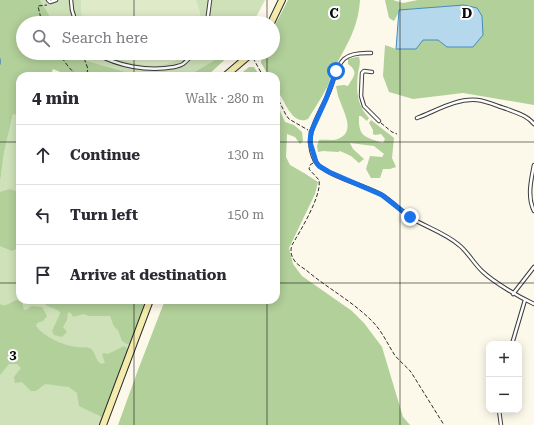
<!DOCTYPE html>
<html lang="en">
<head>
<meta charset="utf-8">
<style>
	:root { --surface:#fff; --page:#f7f7f7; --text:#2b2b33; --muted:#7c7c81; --line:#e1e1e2 }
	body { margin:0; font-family:"Roboto Serif",serif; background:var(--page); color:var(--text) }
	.controls { position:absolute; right:12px; bottom:12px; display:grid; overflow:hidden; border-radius:8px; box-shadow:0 2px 10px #0003 }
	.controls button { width:36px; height:36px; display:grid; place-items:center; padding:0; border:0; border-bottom:1px solid var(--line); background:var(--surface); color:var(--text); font:20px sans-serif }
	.stop { position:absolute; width:12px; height:12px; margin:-9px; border:3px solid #1a73e8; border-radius:50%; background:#fff }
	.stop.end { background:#1a73e8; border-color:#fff; box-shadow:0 1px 4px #0008 }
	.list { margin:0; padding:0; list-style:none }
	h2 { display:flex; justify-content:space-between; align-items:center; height:52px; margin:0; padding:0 16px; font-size:17px }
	h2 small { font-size:13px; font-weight:400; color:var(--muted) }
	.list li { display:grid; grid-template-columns:26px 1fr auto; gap:12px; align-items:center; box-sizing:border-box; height:60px; padding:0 16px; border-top:1px solid var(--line) }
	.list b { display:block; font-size:15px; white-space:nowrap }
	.list em { font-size:13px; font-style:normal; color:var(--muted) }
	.icon { flex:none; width:22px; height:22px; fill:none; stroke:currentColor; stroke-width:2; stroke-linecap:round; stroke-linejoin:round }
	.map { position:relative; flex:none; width:534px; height:425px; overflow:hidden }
	.search { position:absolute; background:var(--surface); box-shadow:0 2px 10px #0003; left:16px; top:16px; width:264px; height:44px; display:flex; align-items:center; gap:10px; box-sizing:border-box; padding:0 14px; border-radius:22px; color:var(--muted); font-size:15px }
	.panel { position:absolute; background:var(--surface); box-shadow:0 2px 10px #0003; left:16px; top:72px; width:264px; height:232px; border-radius:12px }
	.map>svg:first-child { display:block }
</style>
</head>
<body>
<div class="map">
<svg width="534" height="425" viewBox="0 0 534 425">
	<rect width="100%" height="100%" fill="#fcf8ea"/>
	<g fill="#cee1b8">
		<path d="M40 0H265L253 23H54Z"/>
		<path d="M74 53H226L188 76H140L77 58Z"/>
		<path d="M13 114 20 117V300H148L129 354 100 425H0V183L4 153Z"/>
	</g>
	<g fill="#b2d09a">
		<path d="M0 0H40L54 23H23V53H74L77 58 140 76H70L53 69 51 74 52 76H20V117L13 114 4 153 0 183Z"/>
		<path d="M288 0H360C358 29 347 44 334 69 330 75 330 83 326 89 321 99 314 109 308 119 296 125 288 110 283 100 281 96 277 91 276 86 276 83 276 79 276 76H269L261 63 262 53H273V29Z"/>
		<path d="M385 0H393L403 3 418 0H534V105L463 93 413 99 389 92 383 76 385 45 396 49 423 40H438L447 47 464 5 400 10 394 21 389 18Z"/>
		<path d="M226 53H232L207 76H188Z"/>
		<path d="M357 57H359C361 63 359 67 358 73 356 91 357 105 369 118L367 121 361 116H359C358 137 365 137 383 143L385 139 381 134 375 135 373 134V130L369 123 371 120 394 138 392 158 396 167 390 169H383L380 178H371L366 169 370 156 382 157 384 154 374 146 350 143 353 149 364 159 359 163 351 156 340 151 338 152 323 151 318 152 317 146 319 140C325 139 332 141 338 139 356 132 344 113 340 101 338 97 337 91 336 86L344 85 348 86C354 76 359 72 348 64V59Z"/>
		<path d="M249 67H254L260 76H238Z"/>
		<path d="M276 102 285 122 294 125 302 132 303 141 300 144 295 137 287 134 286 157 290 165 304 173 318 182 315 194 289 248 293 264 302 276 352 311 364 323 382 347 403 417 410 425H118L138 370 165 300H276Z"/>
		<path d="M10 189 18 192 20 191V247L12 251 0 246V192Z"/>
		<path d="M17 300 22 303 24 310 28 309 31 306 42 307 47 316 43 321 37 323 36 326C44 337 63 345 76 347 81 348 86 346 91 349 96 353 95 360 101 364L105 363 102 354 104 353 108 354 124 346 128 349 129 354 104 416 102 417 79 406 77 393 69 387 45 384 36 391H31L22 382 15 383 14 377 21 368 17 364H9L0 375V304C7 308 11 301 17 300Z"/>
		<path d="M42 300H148L133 343 127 344 122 341 118 330C112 326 113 322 110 316H88L84 314 73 317 71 313 68 312 67 320 63 327 67 332 62 337 54 335 52 331 60 314V312C54 307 46 308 42 300Z"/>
	</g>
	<g fill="#dfeac9">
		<path d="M81 0H196L200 12V23H84L81 13Z"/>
		<path d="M109 53H186C167 73 130 66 109 53Z"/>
	</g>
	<path fill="#b5d8ed" stroke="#468cba" d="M464 5 477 8 482 16 483 35 473 47H447L438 40H423L416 49H396L399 10Z"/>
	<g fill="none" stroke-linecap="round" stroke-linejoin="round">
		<path stroke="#468cba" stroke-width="1.5" d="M0 59V64"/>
		<defs>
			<g id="service">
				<path d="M48 0 50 2 56 0"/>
				<path d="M71 0 72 10 76 23"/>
				<path d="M207 23 210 0"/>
				<path d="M95 53C117 66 148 72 174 67 177 66 180 66 183 64 187 61 190 57 194 53"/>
				<path d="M371 53C341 52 340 61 331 87 322 113 301 133 315 161 323 175 367 186 382 195 393 202 401 211 411 218 426 227 445 233 459 245 468 252 474 264 483 272 495 283 519 297 534 304"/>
				<path d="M372 72 364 71 362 73 361 96 364 106 379 121"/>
				<path d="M417 118C436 111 456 98 477 100 487 101 497 106 507 109 516 113 527 115 534 124"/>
				<path d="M534 165C531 180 527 197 534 211"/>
				<path d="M513 294 534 267"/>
				<path d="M512 344 525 300"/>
				<path d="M499 410 501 425"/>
			</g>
			<g id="secondary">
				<path d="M271 23 282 0"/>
				<path d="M225 76 252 53"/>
				<path d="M103 425 150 300"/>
			</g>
		</defs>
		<use href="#service" stroke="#3d3d3d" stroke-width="4.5"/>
		<use href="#secondary" stroke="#2c2c2c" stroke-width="8"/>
		<g stroke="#2c2c2c" stroke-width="1" stroke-dasharray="4 2" stroke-linecap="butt">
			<path d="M42 23 38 6 47 5"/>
			<path d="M59 53C64 61 71 72 79 76"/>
			<path d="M86 53 84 58 88 69 86 76"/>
			<path d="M253 58 263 76"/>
			<path d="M276 95 286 115 289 119 308 130"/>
			<path d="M381 123 392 132 397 134"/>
			<path d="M313 163 310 165 309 169 319 180C322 196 300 231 292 245 290 251 291 255 294 260 297 265 302 267 306 270 327 288 352 301 372 321 382 331 387 343 394 354 398 360 406 366 411 372L444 425"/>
		</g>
		<use href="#service" stroke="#fff" stroke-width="2.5"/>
		<use href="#secondary" stroke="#f4ecad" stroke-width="6"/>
	</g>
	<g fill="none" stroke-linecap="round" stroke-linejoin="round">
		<path stroke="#1a73e8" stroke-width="5" d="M336 71 326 99 311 132 310 142 316 162 319 166 329 172 382 195 410 217"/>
	</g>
	<path fill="none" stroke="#0a0a0a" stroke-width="1" stroke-opacity="0.55" d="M134 0V23M267 0V23M400 0V425M134 53V76M267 53V76M0 142H20M276 142H534M0 283H20M276 283H534M134 300V425M267 300V425"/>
	<g font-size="13" text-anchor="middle" font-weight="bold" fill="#0a0a0a" stroke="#fff" stroke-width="4" stroke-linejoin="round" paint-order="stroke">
		<text x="334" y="18">C</text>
		<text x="467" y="18">D</text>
		<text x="13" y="359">3</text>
	</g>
</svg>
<div class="controls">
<button>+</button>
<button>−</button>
</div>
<div class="stop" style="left:336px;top:71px"></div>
<div class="stop end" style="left:410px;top:217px"></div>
<div class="search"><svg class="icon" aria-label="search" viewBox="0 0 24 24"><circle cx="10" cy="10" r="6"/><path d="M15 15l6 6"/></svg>Search here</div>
<section class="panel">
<h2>4 min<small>Walk · 280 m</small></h2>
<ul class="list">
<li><svg class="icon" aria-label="ahead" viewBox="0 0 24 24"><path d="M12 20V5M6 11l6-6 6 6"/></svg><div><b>Continue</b></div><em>130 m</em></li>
<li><svg class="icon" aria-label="left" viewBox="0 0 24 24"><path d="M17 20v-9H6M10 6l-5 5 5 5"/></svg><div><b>Turn left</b></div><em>150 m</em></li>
<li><svg class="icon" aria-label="arrive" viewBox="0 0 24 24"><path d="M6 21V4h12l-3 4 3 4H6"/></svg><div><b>Arrive at destination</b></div></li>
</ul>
</section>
</div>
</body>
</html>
